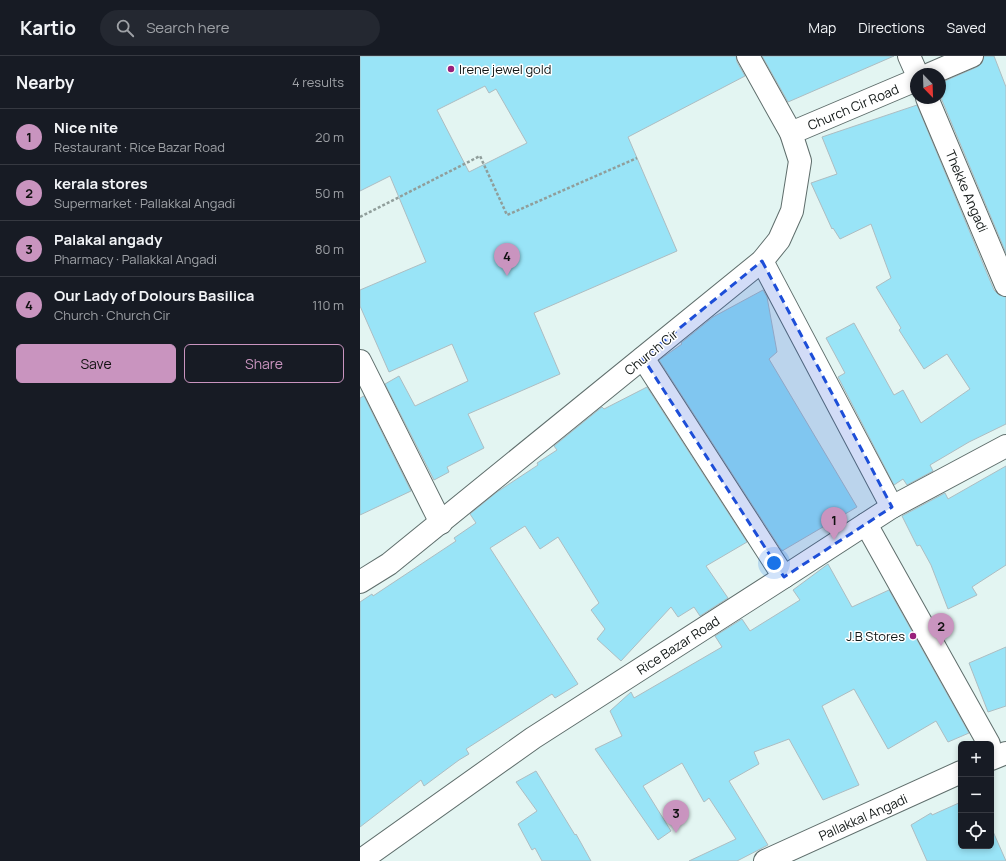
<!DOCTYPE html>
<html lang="en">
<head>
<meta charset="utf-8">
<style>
	:root { --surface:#171b24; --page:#242831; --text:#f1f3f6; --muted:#9ea1a6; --line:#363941; --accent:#c994bf }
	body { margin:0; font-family:Manrope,sans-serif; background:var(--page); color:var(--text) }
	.controls { position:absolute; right:12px; bottom:12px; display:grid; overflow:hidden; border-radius:6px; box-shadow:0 2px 6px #0003 }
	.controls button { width:36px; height:36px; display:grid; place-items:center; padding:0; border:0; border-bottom:1px solid var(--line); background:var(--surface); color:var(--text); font:20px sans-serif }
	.compass { position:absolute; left:550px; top:12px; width:36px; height:36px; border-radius:50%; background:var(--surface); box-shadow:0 2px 6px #0003; rotate:157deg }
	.you { position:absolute; left:414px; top:507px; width:14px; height:14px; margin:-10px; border:3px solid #fff; border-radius:50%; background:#1a73e8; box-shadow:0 0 0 6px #1a73e833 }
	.badge { display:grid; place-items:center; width:26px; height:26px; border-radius:50%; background:var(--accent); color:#111; font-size:13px; font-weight:700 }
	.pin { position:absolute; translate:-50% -33px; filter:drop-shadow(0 1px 2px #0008) }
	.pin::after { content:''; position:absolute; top:21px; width:14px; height:12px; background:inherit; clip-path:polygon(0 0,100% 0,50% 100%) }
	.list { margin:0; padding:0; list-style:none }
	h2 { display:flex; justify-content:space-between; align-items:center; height:52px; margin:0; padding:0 16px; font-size:17px }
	h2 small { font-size:13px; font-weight:400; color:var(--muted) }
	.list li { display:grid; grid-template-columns:26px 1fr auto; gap:12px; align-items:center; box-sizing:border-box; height:56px; padding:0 16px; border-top:1px solid var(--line) }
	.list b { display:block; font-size:15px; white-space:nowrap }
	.list p { margin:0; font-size:13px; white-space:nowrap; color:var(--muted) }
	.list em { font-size:13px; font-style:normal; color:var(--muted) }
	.actions { display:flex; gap:8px; padding:12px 16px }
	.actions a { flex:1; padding:9px 0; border:1px solid var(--accent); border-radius:6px; text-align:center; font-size:14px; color:var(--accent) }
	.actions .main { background:var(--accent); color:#111 }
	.icon { flex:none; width:22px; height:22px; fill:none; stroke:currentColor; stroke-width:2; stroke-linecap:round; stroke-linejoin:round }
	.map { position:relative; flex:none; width:646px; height:805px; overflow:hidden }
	header { display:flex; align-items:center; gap:24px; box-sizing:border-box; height:56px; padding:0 20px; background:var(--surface); border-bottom:1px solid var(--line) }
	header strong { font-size:19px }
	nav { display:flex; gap:22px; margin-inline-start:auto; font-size:14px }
	.search { width:280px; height:36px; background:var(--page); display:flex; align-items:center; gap:10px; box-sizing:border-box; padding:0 14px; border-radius:22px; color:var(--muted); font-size:15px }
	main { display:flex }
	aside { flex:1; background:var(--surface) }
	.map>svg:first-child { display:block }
</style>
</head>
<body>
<header>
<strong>Kartio</strong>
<div class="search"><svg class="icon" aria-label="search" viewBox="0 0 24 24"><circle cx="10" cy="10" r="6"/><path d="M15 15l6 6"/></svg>Search here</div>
<nav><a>Map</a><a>Directions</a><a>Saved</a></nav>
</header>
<main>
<aside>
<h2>Nearby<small>4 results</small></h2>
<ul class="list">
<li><span class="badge">1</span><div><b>Nice nite</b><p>Restaurant · Rice Bazar Road</p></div><em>20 m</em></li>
<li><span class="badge">2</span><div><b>kerala stores</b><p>Supermarket · Pallakkal Angadi</p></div><em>50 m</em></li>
<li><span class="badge">3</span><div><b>Palakal angady</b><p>Pharmacy · Pallakkal Angadi</p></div><em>80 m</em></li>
<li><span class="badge">4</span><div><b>Our Lady of Dolours Basilica</b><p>Church · Church Cir</p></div><em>110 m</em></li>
</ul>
<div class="actions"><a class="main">Save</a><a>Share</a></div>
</aside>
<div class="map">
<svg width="646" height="805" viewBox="0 0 646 805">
	<rect width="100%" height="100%" fill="#e3f5f2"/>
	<g fill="#99e4f7" stroke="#adbdc2" fill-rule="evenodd">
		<path d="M0 0H376L377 6 385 20 268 81 317 195 174 257 200 318 108 358 124 392 87 411 89 416 74 424 25 328 39 320 55 350 108 325 92 288 29 316 0 250V234L66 206 30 120 0 135ZM125 30 129 37 136 33 167 87 109 116 77 54Z"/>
		<path d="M402 0H534L428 46Z"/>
		<path d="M624 0H634L646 31V197L581 42 583 41 580 34V27L617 11 622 7Z"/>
		<path d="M557 49 634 234 639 239 646 241V368L609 386 570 409 573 415 547 429 543 423 534 429 478 321 485 317 466 282 494 267 534 339 543 334 561 367 610 333 587 298 564 313 539 274 541 272 516 231 531 222 511 168 480 183 473 172 472 173 451 127 477 118 462 81Z"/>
		<path d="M403 234 407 241 417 296 409 303 497 451 422 495 299 304 322 288 321 287 353 261Z"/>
		<path d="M287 331 387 486 346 510 368 542 340 560 334 551 318 561 311 551 261 605 237 583 245 573 231 554 239 547 198 481 180 493 165 470 130 492 218 628 195 642 192 638 106 693 109 698 99 704 64 730 61 724 0 771V546L12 538 13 540 96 485 94 482 116 467 110 458 137 436 178 409 177 407 197 394 194 390 242 351 244 353Z"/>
		<path d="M4 340 51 435 0 459V342Z"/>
		<path d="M646 410V509L612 531 617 539 588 553 571 509 560 489 557 490 542 460 585 437 588 443Z"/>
		<path d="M468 508 492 551 529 534 609 677 588 686 576 665 528 693 494 633 462 650 499 729 463 744 429 683 394 696 399 708 369 725 408 789 377 805H329L376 783 349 742 344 746 322 707 283 730 311 775 298 784 235 693 262 680 250 655 271 636 274 642 362 591 355 580 382 563 390 575 440 544 433 534Z"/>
		<path d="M646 591V650L628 656 609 607Z"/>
		<path d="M176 715 215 779 216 778 231 805H182L175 792 172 794 158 768 177 755 156 726Z"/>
		<path d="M601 746V790H631V771L646 805H567L551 769 571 757 572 759Z"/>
	</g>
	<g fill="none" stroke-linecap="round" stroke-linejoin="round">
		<defs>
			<g id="minor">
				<path d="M549 0 557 18"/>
				<path d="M570 18 612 0"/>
				<path d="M567 42 646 229"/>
				<path d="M431 77 556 24"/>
				<path d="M402 205 532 451"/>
				<path d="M283 302 424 521"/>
				<path d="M0 305 81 467"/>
				<path d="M506 468 629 688"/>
				<path d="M0 526 29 508 402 205 419 184 432 155 440 105 431 77 388 0"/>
				<path d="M631 703 646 697"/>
				<path d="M0 805 173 682 424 521 532 451 646 390"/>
				<path d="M405 805 601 716"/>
			</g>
		</defs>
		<use href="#minor" stroke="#5f6e6c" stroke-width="24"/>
		<path stroke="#909e9b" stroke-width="2.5" stroke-dasharray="3 2" stroke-linecap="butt" d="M0 161 120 100 147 159 277 102"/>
		<use href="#minor" stroke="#fff" stroke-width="22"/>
	</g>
	<path fill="#1d4ed8" fill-opacity="0.2" stroke="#1d4ed8" stroke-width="3" stroke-dasharray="8 5" stroke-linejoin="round" d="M402 205 532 451 424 521 283 302Z"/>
	<g fill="#98217c" stroke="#fff" stroke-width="1.5">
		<circle cx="91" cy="13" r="4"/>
		<circle cx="553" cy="580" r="4"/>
	</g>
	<g text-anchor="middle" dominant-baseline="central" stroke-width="3" stroke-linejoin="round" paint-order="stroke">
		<g font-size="13" fill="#101615" stroke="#fff" text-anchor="start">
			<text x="99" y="13">Irene jewel gold</text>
			<text x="545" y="580" text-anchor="end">J.B Stores</text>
		</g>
		<g font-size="13" fill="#101615" stroke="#fff">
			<text transform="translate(493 51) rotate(-23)">Church Cir Road</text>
			<text transform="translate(607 135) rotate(67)">Thekke Angadi</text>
			<text transform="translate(291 296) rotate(-39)">Church Cir</text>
			<text transform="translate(318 589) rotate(-33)">Rice Bazar Road</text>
			<text transform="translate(503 761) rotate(-24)">Pallakkal Angadi</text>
		</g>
	</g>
</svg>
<div class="controls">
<button>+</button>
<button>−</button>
<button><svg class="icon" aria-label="locate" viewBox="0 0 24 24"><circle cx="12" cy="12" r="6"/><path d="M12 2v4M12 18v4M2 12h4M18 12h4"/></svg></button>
</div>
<svg class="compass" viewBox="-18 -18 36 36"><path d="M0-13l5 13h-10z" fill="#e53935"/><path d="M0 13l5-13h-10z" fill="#9ea1a6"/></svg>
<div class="you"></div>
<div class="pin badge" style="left:474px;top:484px">1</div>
<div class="pin badge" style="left:581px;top:590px">2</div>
<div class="pin badge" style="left:316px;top:777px">3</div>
<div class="pin badge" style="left:147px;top:220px">4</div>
</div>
</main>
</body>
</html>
